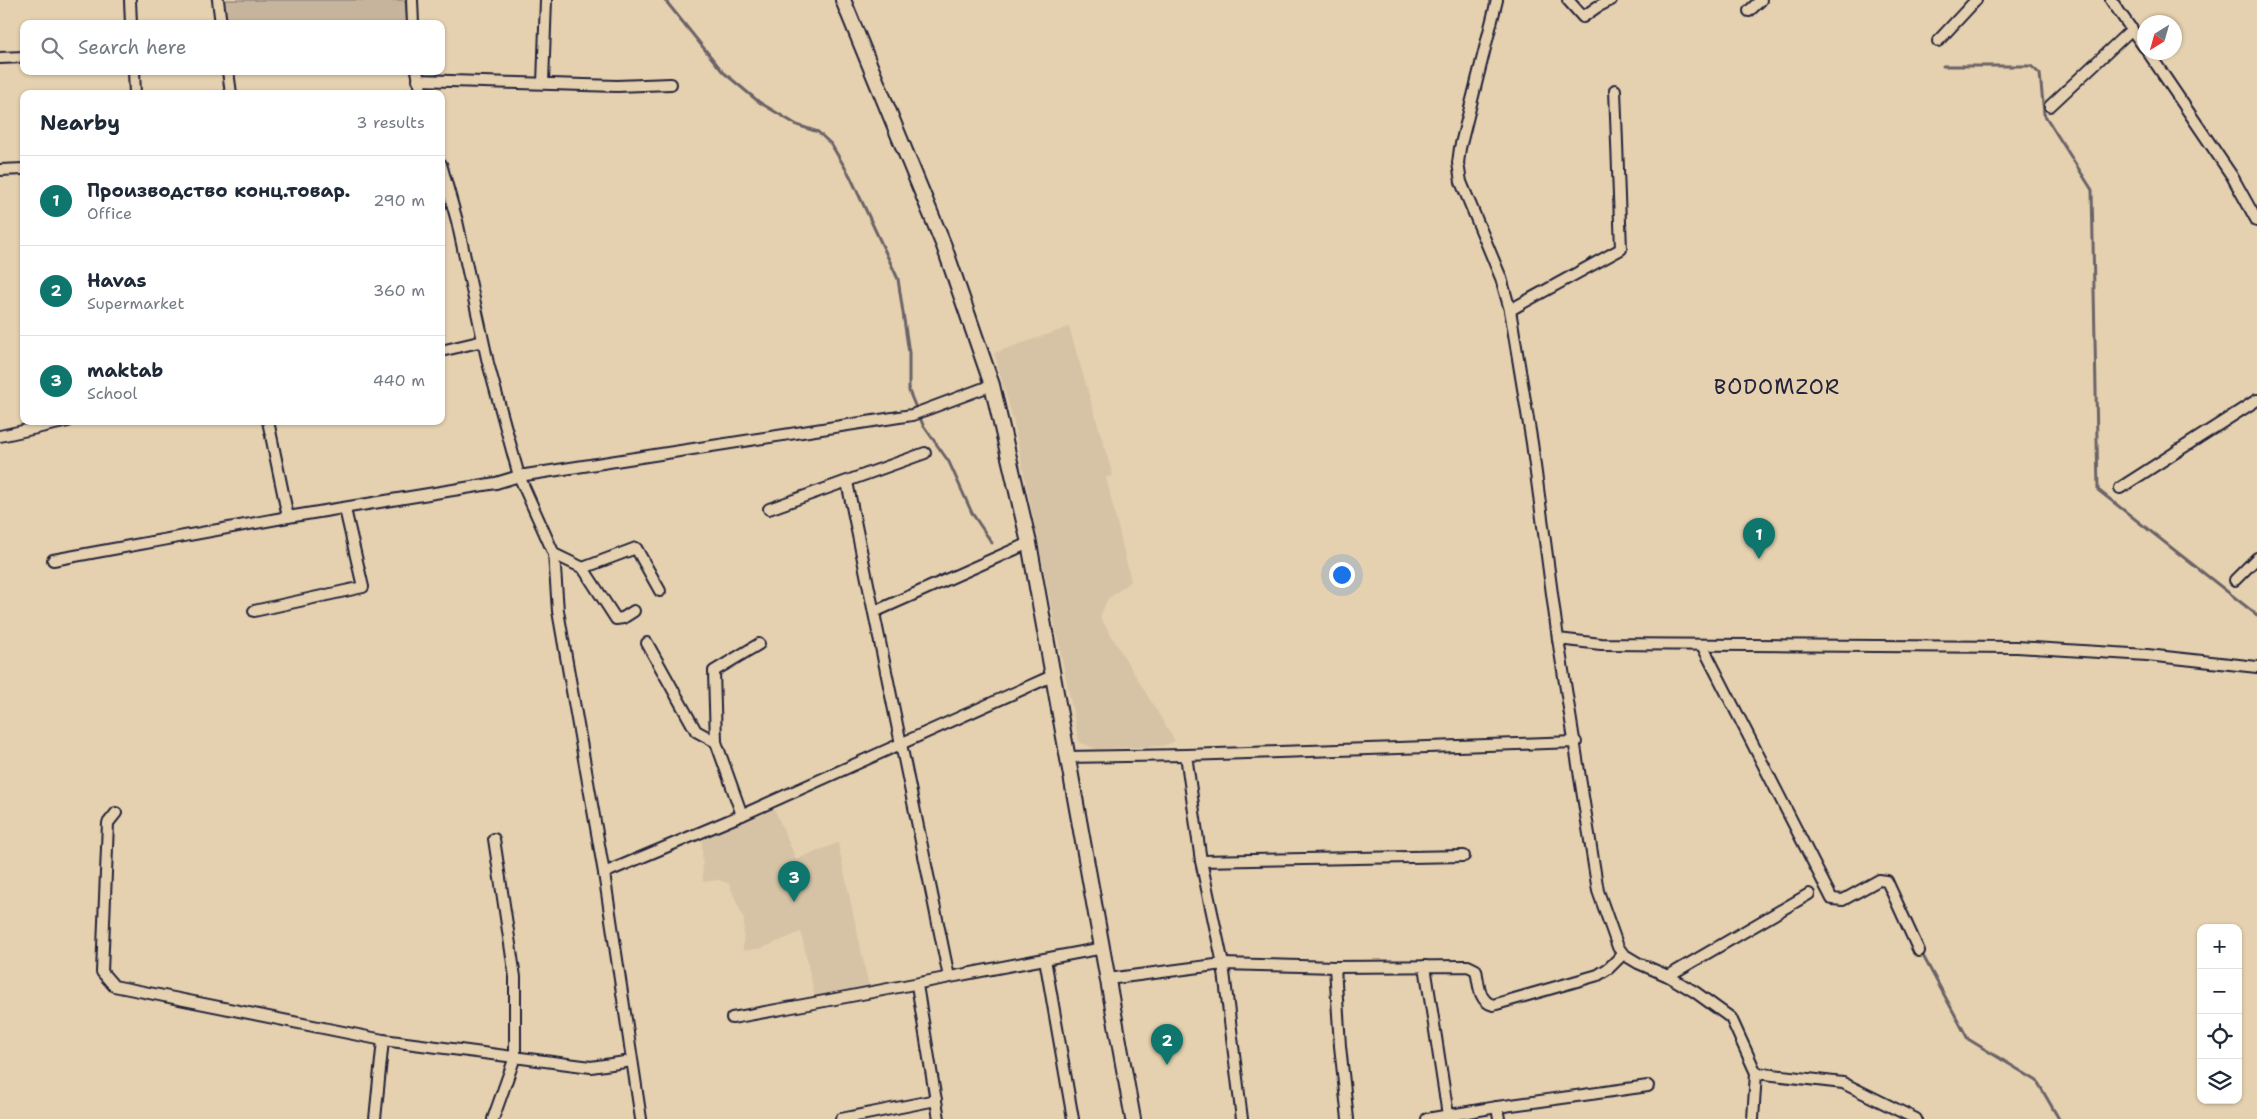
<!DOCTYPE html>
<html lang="en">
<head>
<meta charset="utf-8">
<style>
	:root { --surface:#fff; --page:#f2f2f3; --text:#1f2937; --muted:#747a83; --line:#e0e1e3; --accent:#0f766e }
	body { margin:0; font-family:"Shantell Sans",sans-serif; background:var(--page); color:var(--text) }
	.controls { position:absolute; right:15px; bottom:15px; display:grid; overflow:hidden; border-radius:10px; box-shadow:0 1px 4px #0004 }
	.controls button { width:45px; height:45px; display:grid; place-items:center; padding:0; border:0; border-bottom:1px solid var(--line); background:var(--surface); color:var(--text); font:25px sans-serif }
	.compass { position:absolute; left:2137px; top:15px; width:45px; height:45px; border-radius:50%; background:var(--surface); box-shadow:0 1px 4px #0004; rotate:217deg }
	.you { position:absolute; left:1341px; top:574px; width:18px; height:18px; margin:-12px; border:4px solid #fff; border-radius:50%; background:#1a73e8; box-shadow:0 0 0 8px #1a73e833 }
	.badge { display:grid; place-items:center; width:32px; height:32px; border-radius:50%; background:var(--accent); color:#fff; font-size:16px; font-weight:700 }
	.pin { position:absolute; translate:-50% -41px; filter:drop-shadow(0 1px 2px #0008) }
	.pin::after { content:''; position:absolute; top:26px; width:18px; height:15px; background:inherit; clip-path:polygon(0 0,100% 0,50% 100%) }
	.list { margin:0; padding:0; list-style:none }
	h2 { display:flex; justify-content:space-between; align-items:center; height:65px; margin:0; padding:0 20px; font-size:21px }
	h2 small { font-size:16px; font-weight:400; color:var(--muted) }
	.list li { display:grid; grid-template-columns:32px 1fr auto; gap:15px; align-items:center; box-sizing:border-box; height:90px; padding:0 20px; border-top:1px solid var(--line) }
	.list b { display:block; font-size:19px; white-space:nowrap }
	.list p { margin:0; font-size:16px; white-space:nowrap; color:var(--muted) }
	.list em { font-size:16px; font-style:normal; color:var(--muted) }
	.icon { flex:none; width:28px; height:28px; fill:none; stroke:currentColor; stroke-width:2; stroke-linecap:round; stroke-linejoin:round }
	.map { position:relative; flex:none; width:2257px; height:1119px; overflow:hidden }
	.search { position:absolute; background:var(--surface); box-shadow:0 1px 4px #0004; left:20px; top:20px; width:425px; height:55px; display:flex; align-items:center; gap:12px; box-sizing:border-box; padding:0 18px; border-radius:10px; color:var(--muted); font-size:19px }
	.panel { position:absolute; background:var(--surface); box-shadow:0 1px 4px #0004; left:20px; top:90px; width:425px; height:335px; border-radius:10px }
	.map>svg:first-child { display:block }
</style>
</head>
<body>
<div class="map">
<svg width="2257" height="1119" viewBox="0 0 2257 1119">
	<rect width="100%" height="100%" fill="#e5d1af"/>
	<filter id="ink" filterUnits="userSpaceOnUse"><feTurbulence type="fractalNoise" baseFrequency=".02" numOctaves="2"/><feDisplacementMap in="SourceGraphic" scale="10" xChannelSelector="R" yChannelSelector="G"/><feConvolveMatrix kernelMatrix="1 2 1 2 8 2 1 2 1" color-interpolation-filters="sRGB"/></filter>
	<g filter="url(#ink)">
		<g fill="#d6c3a6">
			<path d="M1069 327 1113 476 1106 477 1131 581 1107 600 1100 617 1175 741 1163 746 1096 749 1079 742 1013 420 994 353Z"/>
			<path d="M773 806 796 859 838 843 869 987 815 998 801 932 762 948 743 951 744 920 729 884 719 880 703 882 702 842 707 834Z"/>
		</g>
		<path fill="#c6b59c" stroke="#746c6c" d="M224 0H405L407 24H227Z"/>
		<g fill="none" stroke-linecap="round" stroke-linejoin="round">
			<g stroke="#6b6467" stroke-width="3">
				<path d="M665 0 723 72 759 102 797 125 818 132 831 144 850 176 898 279 909 353V391L923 425 949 462 972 513 992 543"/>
				<path d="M1943 66H2031L2040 74 2044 114 2092 190 2098 490 2257 615"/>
				<path d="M1921 952 1968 1039 2037 1081 2059 1119"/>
			</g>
			<defs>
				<g id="minor">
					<path d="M130 0 131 24"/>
					<path d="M218 0 221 24"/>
					<path d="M412 0 413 24"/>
					<path d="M1497 0 1460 148 1458 163 1461 182 1501 278 1510 310 1532 443 1558 639 1598 891 1618 947 1623 954 1638 963 1668 976 1695 992 1731 1018 1756 1073 1753 1119"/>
					<path d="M1568 0 1583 17 1597 7 1611 0"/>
					<path d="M2111 0 2144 47"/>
					<path d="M1749 11 1761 0"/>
					<path d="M1938 41 1976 0"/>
					<path d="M2148 52 2232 176 2257 221"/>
					<path d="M0 58 24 57"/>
					<path d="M134 71 135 94"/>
					<path d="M228 71 231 94"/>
					<path d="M417 71 422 94"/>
					<path d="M418 80 617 86 671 84"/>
					<path d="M543 83 546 0"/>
					<path d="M2050 106 2132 29"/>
					<path d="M441 164 457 221 488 363 519 476 554 554 558 611 604 873 641 1119"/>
					<path d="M0 170 24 169"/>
					<path d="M1510 310 1621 249 1615 90"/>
					<path d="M441 351 483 341"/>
					<path d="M268 421 288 517"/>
					<path d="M0 436 68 421"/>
					<path d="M847 482 949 977"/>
					<path d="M2120 488 2257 400"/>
					<path d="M769 509 925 453"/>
					<path d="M554 554 583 568 616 619 623 618 634 611"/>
					<path d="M53 560 288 517 496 483 519 476 912 415 992 385"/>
					<path d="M583 568 636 548 660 591"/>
					<path d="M2235 580 2257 558"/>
					<path d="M254 611 363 587 345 509"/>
					<path d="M874 612 1029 543"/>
					<path d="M1558 639 1601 644 2017 647 2147 655 2257 667"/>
					<path d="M647 643 696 731 716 742"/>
					<path d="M1702 645 1832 899 1843 900 1879 880 1887 881 1919 951"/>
					<path d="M1186 755 1201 861 1223 964 1242 1119"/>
					<path d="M1066 757 1186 755 1576 742"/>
					<path d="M116 813 108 823 102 972 114 986 383 1040 591 1067 632 1061"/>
					<path d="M742 815 716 742 714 671 759 644"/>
					<path d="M1201 861 1464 856"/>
					<path d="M604 873 742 815 1052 676"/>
					<path d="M1045 959 1073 1119"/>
					<path d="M1425 966 1448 1115"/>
					<path d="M1335 967 1340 1046 1348 1119"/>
					<path d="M1668 976 1809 894"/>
					<path d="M1108 979 1223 964 1335 967 1468 966 1476 970C1479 983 1478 1001 1493 1005L1598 975 1609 968 1623 954"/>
					<path d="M917 985 939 1119"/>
					<path d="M732 1018C856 996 979 971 1103 948"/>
					<path d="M1756 1073 1843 1083 1916 1119"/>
					<path d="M1497 1107 1499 1119"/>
					<path d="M375 1119 383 1040"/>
					<path d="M493 1119 515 1057V977L494 839"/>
					<path d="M841 1119 936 1100"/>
					<path d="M1427 1119 1497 1107 1648 1086"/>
				</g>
				<path id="major" d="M843 0 944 246 992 385 1029 543 1133 1119"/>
			</defs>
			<use href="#minor" stroke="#22223b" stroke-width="14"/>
			<use href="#major" stroke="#22223b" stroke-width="18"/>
			<use href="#minor" stroke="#e5d1af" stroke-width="10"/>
			<use href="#major" stroke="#e5d1af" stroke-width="14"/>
		</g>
	</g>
	<g text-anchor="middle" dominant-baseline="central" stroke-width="4.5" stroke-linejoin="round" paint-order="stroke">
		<g font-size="21" letter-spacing="1" fill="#22223b" stroke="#e5d1af">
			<text x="1777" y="387">BODOMZOR</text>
		</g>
	</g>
</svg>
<div class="controls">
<button>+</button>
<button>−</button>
<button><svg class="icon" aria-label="locate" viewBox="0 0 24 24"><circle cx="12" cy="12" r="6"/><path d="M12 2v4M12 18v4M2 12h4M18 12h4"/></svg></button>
<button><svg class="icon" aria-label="layers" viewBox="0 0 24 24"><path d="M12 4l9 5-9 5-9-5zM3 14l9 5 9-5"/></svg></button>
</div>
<svg class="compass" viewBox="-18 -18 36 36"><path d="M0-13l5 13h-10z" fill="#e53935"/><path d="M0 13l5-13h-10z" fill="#747a83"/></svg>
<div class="you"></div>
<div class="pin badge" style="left:1759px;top:559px">1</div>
<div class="pin badge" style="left:1167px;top:1065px">2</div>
<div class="pin badge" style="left:794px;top:902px">3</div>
<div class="search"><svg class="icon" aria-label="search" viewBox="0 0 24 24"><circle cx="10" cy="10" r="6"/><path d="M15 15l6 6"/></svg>Search here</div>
<section class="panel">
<h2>Nearby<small>3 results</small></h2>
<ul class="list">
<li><span class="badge">1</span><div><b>Производство конц.товар.</b><p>Office</p></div><em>290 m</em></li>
<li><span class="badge">2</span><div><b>Havas</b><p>Supermarket</p></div><em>360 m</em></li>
<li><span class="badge">3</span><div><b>maktab</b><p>School</p></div><em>440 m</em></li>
</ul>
</section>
</div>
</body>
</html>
